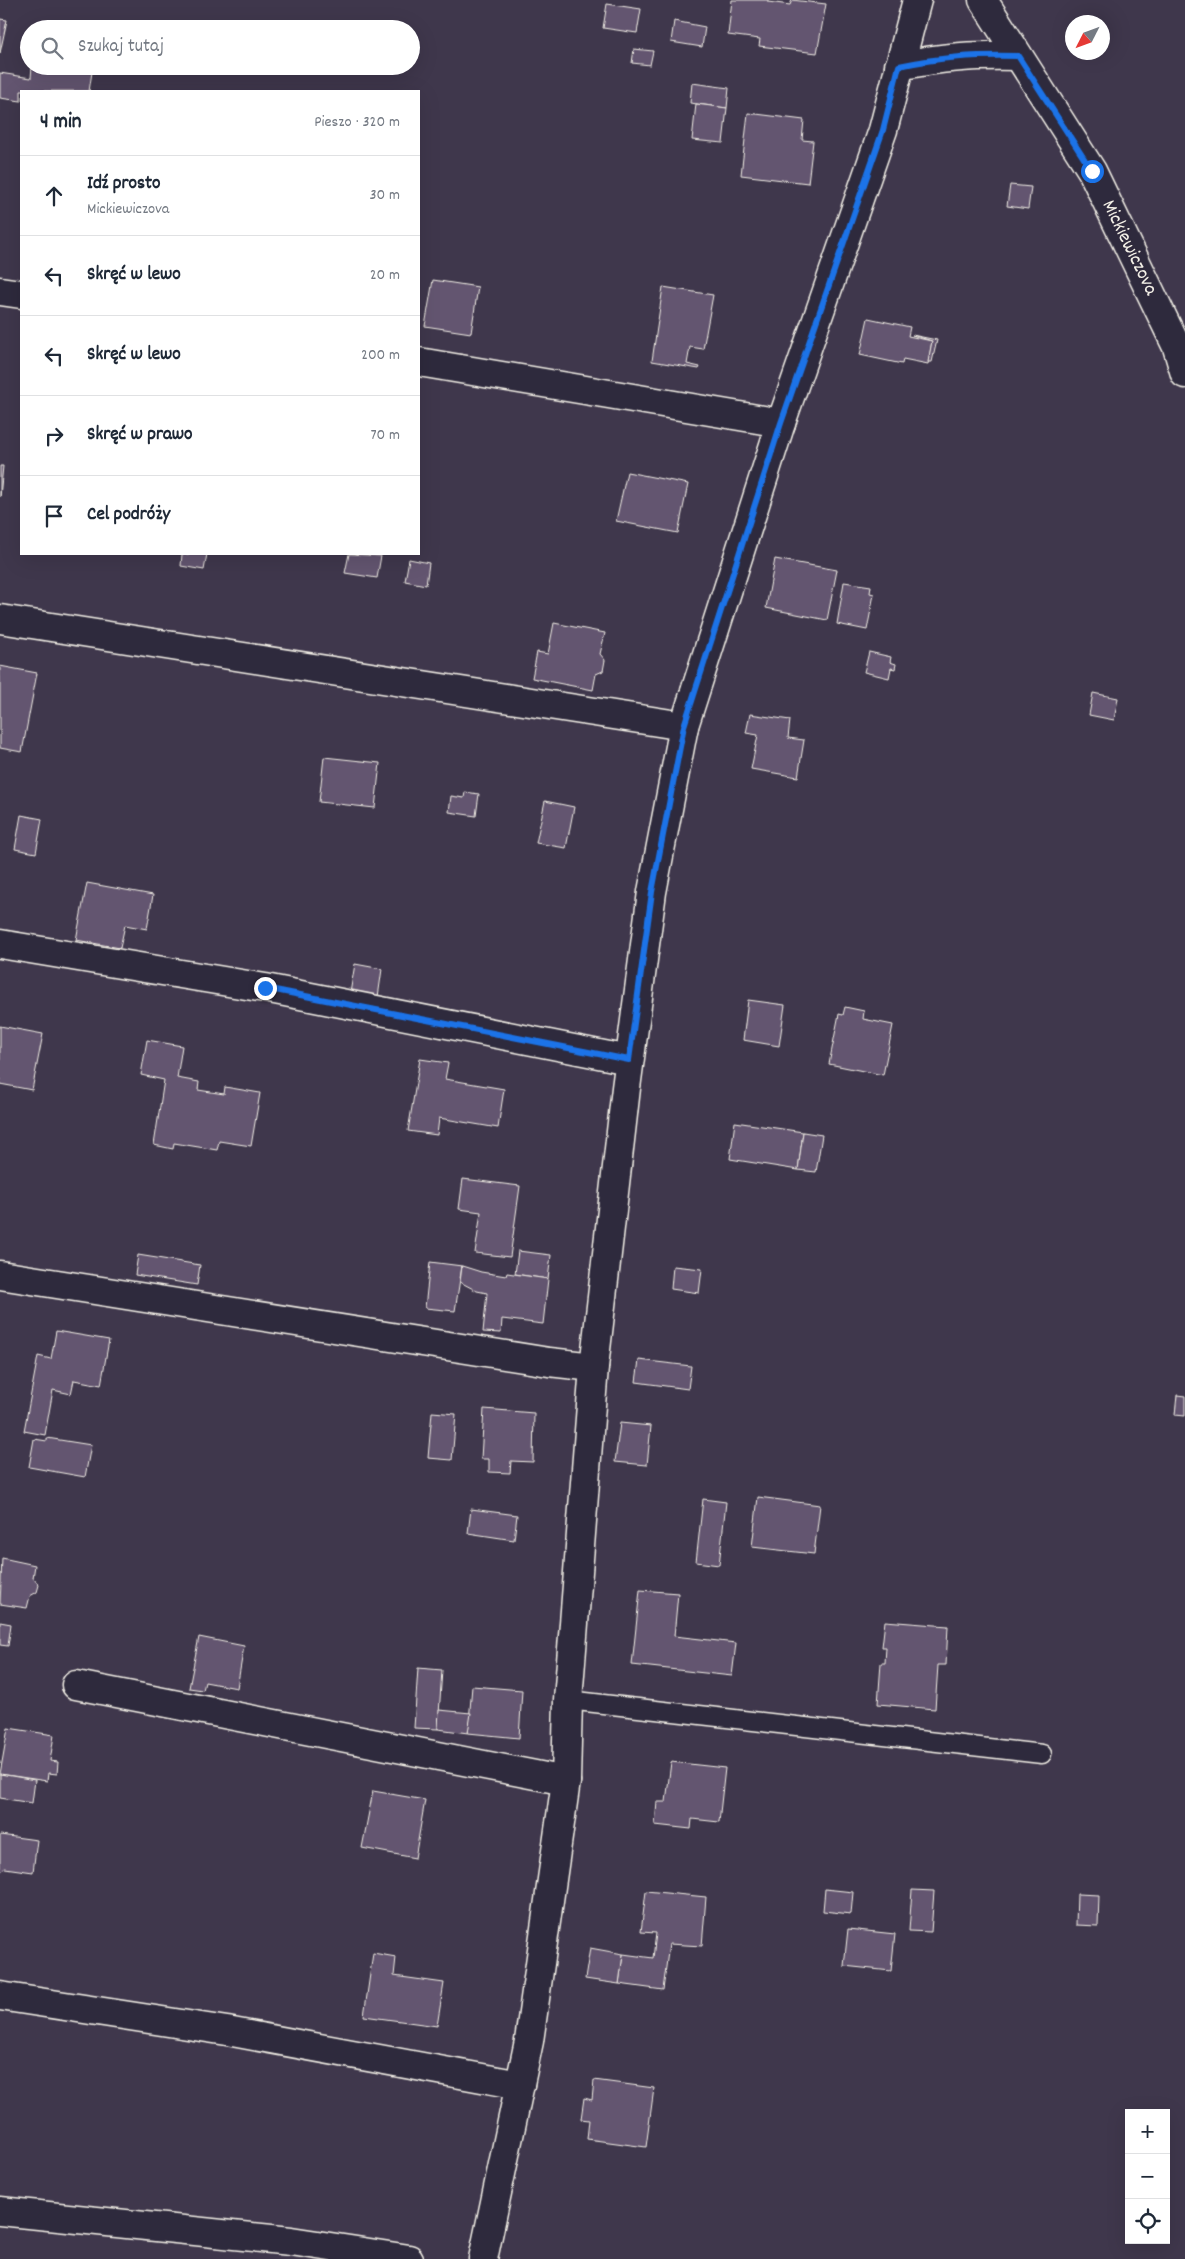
<!DOCTYPE html>
<html lang="pl">
<head>
<meta charset="utf-8">
<style>
	:root { --surface:#fff; --page:#f6f6f7; --text:#1f2937; --muted:#747a83; --line:#e0e1e3 }
	body { margin:0; font-family:Dekko,sans-serif; background:var(--page); color:var(--text) }
	.controls { position:absolute; right:15px; bottom:15px; display:grid; overflow:hidden; border-radius:0px; box-shadow:0 5px 20px #0002 }
	.controls button { width:45px; height:45px; display:grid; place-items:center; padding:0; border:0; border-bottom:1px solid var(--line); background:var(--surface); color:var(--text); font:25px sans-serif }
	.compass { position:absolute; left:1065px; top:15px; width:45px; height:45px; border-radius:50%; background:var(--surface); box-shadow:0 5px 20px #0002; rotate:228deg }
	.stop { position:absolute; width:15px; height:15px; margin:-11px; border:4px solid #1a73e8; border-radius:50%; background:#fff }
	.stop.end { background:#1a73e8; border-color:#fff; box-shadow:0 1px 5px #0008 }
	.list { margin:0; padding:0; list-style:none }
	h2 { display:flex; justify-content:space-between; align-items:center; height:65px; margin:0; padding:0 20px; font-size:21px }
	h2 small { font-size:16px; font-weight:400; color:var(--muted) }
	.list li { display:grid; grid-template-columns:32px 1fr auto; gap:15px; align-items:center; box-sizing:border-box; height:80px; padding:0 20px; border-top:1px solid var(--line) }
	.list b { display:block; font-size:19px; white-space:nowrap }
	.list p { margin:0; font-size:16px; white-space:nowrap; color:var(--muted) }
	.list em { font-size:16px; font-style:normal; color:var(--muted) }
	.icon { flex:none; width:28px; height:28px; fill:none; stroke:currentColor; stroke-width:2; stroke-linecap:round; stroke-linejoin:round }
	.map { position:relative; flex:none; width:1185px; height:2259px; overflow:hidden }
	.search { position:absolute; background:var(--surface); box-shadow:0 5px 20px #0002; left:20px; top:20px; width:400px; height:55px; display:flex; align-items:center; gap:12px; box-sizing:border-box; padding:0 18px; border-radius:28px; color:var(--muted); font-size:19px }
	.panel { position:absolute; background:var(--surface); box-shadow:0 5px 20px #0002; left:20px; top:90px; width:400px; height:465px; border-radius:0px }
	.map>svg:first-child { display:block }
</style>
</head>
<body>
<div class="map">
<svg width="1185" height="2259" viewBox="0 0 1185 2259">
	<rect width="100%" height="100%" fill="#3f374c"/>
	<filter id="ink" filterUnits="userSpaceOnUse"><feTurbulence type="fractalNoise" baseFrequency=".02" numOctaves="2"/><feDisplacementMap in="SourceGraphic" scale="10" xChannelSelector="R" yChannelSelector="G"/><feConvolveMatrix kernelMatrix="1 2 1 2 8 2 1 2 1" color-interpolation-filters="sRGB"/></filter>
	<g filter="url(#ink)">
		<g fill="#645570" stroke="#f4f1e8">
			<path d="M732 0H768V2L790 5 792 0 826 4 817 53 759 46 760 39 728 35Z"/>
			<path d="M607 4 641 9 637 33 603 28Z"/>
			<path d="M0 19 7 20 0 53Z"/>
			<path d="M674 21 705 27 702 47 671 42Z"/>
			<path d="M634 49 653 51 650 65 632 63Z"/>
			<path d="M32 66H93L89 91H21V101L0 98V73L31 78Z"/>
			<path d="M692 83 729 88 727 108 690 103Z"/>
			<path d="M696 104 727 108 723 143 692 140Z"/>
			<path d="M748 113 804 120 802 140 813 141 808 183 741 175Z"/>
			<path d="M1010 185 1031 187 1028 209 1007 206Z"/>
			<path d="M433 280 478 287 471 333 425 326Z"/>
			<path d="M663 287 713 295 703 349 690 347 687 364 700 367 699 369 652 361Z"/>
			<path d="M868 318 910 327 908 336 932 341 928 364 903 359 902 364 860 355Z"/>
			<path d="M912 335 937 340 932 362H928L932 341Z"/>
			<path d="M0 466H3L0 497Z"/>
			<path d="M627 472 688 484 678 533 616 521Z"/>
			<path d="M182 554H207L204 570 181 566Z"/>
			<path d="M349 554 381 556 377 578 345 573Z"/>
			<path d="M409 559 429 563 426 585 405 581Z"/>
			<path d="M775 559 837 570 827 620 766 608Z"/>
			<path d="M844 582 871 586 870 593 874 594 867 630 837 624Z"/>
			<path d="M554 623 605 633 600 654 605 660 603 671 596 674 593 690 532 678 537 652 548 654Z"/>
			<path d="M869 652 891 657 890 662 896 664 895 669 891 668 889 678 864 672Z"/>
			<path d="M0 666 37 673 22 752 0 748Z"/>
			<path d="M1093 693 1118 698 1114 720 1089 715Z"/>
			<path d="M750 714 790 720 788 738 804 740 798 777 751 769 758 735 746 733Z"/>
			<path d="M324 757 380 763 375 808 319 802Z"/>
			<path d="M465 792 479 794 476 816 449 812 451 796 464 798Z"/>
			<path d="M545 801 574 807 566 848 536 843Z"/>
			<path d="M21 815 42 819 36 853 15 849Z"/>
			<path d="M87 883 153 895 147 929 125 925 120 948 76 940Z"/>
			<path d="M355 964 382 969 378 997 350 993Z"/>
			<path d="M748 1000 785 1005 779 1046 743 1040Z"/>
			<path d="M845 1007 864 1011 863 1019 893 1025 883 1075 829 1064 839 1014 843 1015Z"/>
			<path d="M0 1026 43 1034 32 1090 0 1084Z"/>
			<path d="M147 1040 182 1046 177 1078 199 1082 198 1090 224 1094 225 1087 260 1093 251 1146 219 1141 217 1150 174 1143 173 1149 154 1145 164 1080 141 1075Z"/>
			<path d="M420 1059 448 1063 445 1079 504 1089 498 1128 439 1118 437 1135 408 1131Z"/>
			<path d="M735 1122 803 1132 798 1170 730 1159Z"/>
			<path d="M803 1132 822 1135 816 1172 798 1170Z"/>
			<path d="M463 1179 520 1186 510 1257 475 1253 481 1212 459 1209Z"/>
			<path d="M518 1251 551 1255 548 1279 515 1274Z"/>
			<path d="M138 1255 200 1265 197 1285 135 1275Z"/>
			<path d="M430 1262 462 1266 455 1311 425 1308Z"/>
			<path d="M462 1266 481 1272 506 1276 507 1273 548 1279 543 1324 502 1319 501 1333 483 1332 487 1293 477 1291 460 1282Z"/>
			<path d="M673 1266 702 1269 699 1293 671 1289Z"/>
			<path d="M56 1331 109 1340 101 1385 74 1380 71 1394 53 1390 45 1435 24 1431 38 1356 51 1359Z"/>
			<path d="M639 1360 691 1366 688 1389 636 1382Z"/>
			<path d="M1177 1395 1185 1396V1416L1175 1415Z"/>
			<path d="M484 1409 534 1413 533 1462 511 1461 510 1473 489 1472V1459H481Z"/>
			<path d="M432 1412 456 1414 452 1460 428 1458Z"/>
			<path d="M620 1423 651 1426 647 1465 615 1462Z"/>
			<path d="M47 1438 91 1445 85 1477 29 1467 34 1439 47 1441Z"/>
			<path d="M758 1497 820 1505 814 1554 752 1547Z"/>
			<path d="M703 1499 726 1502 719 1565 696 1562Z"/>
			<path d="M471 1509 517 1515 514 1540 468 1533Z"/>
			<path d="M2 1558 35 1565 33 1578 39 1585 37 1592 30 1596 27 1608 0 1604Z"/>
			<path d="M640 1590 678 1593 674 1636 736 1643 732 1676 632 1665Z"/>
			<path d="M885 1621 948 1626 946 1665H938L935 1709 878 1704 881 1663H885L886 1647H882Z"/>
			<path d="M0 1622 11 1624 8 1646 0 1645Z"/>
			<path d="M199 1637 244 1646 237 1688 205 1682 203 1690 189 1688Z"/>
			<path d="M418 1668 442 1670 438 1729 414 1728Z"/>
			<path d="M472 1686 522 1690 519 1738 468 1733Z"/>
			<path d="M439 1710 471 1713 468 1733 438 1729Z"/>
			<path d="M8 1728 54 1735 50 1761 58 1762 57 1774 48 1773 47 1781 0 1774Z"/>
			<path d="M671 1762 725 1768 719 1822 692 1819 691 1829 655 1825 657 1802H666Z"/>
			<path d="M0 1774 35 1780 32 1803 0 1798Z"/>
			<path d="M373 1791 425 1800 415 1858 362 1848Z"/>
			<path d="M0 1835 37 1840 33 1872 5 1868 0 1872Z"/>
			<path d="M825 1889 853 1892 851 1914 823 1911Z"/>
			<path d="M912 1890 934 1891 931 1932 909 1931Z"/>
			<path d="M646 1891 706 1897 702 1946 669 1944 663 1990 619 1984 623 1954 653 1958 656 1933 641 1932Z"/>
			<path d="M1077 1894 1099 1895 1098 1926 1076 1925Z"/>
			<path d="M848 1929 895 1934 891 1971 844 1966Z"/>
			<path d="M590 1948 623 1954 619 1984 585 1979Z"/>
			<path d="M373 1953 396 1957 394 1976 444 1983 437 2026 364 2016Z"/>
			<path d="M594 2080 654 2088 646 2147 587 2139 589 2120 581 2119 584 2098 592 2100Z"/>
		</g>
		<g fill="none" stroke-linecap="round" stroke-linejoin="round">
			<defs>
				<path id="service" d="M568 1700 1042 1754"/>
				<g id="minor">
					<path d="M983 0 1092 171 1177 347 1185 374"/>
					<path d="M899 66C941 57 976 55 1018 56"/>
					<path d="M0 291 21 294"/>
					<path d="M419 362 781 423"/>
					<path d="M0 619 684 726"/>
					<path d="M0 944 265 988 629 1060"/>
					<path d="M0 1275 549 1362 594 1367"/>
					<path d="M76 1685 566 1781"/>
					<path d="M0 1996 227 2031 520 2085"/>
					<path d="M0 2211 291 2241 409 2259"/>
					<path d="M483 2259 529 2041 566 1781 568 1700 594 1367 626 1088 652 892 684 726 781 423 883 130 917 0"/>
				</g>
			</defs>
			<use href="#service" stroke="#f4f1e8" stroke-width="21"/>
			<use href="#minor" stroke="#f4f1e8" stroke-width="31"/>
			<use href="#service" stroke="#2f2a3d" stroke-width="18"/>
			<use href="#minor" stroke="#2f2a3d" stroke-width="28"/>
		</g>
	</g>
	<g fill="none" stroke-linecap="round" stroke-linejoin="round" filter="url(#ink)">
		<path stroke="#1a73e8" stroke-width="6" d="M265 988 629 1060 652 892 684 726 781 423 883 130 899 66C942 57 974 55 1018 56L1092 171"/>
	</g>
	<g text-anchor="middle" dominant-baseline="central" stroke-width="4" stroke-linejoin="round" paint-order="stroke">
		<g font-size="20" fill="#f4f1e8" stroke="#2f2a3d">
			<text transform="translate(1129 248) rotate(64)">Mickiewiczova</text>
		</g>
	</g>
</svg>
<div class="controls">
<button>+</button>
<button>−</button>
<button><svg class="icon" aria-label="locate" viewBox="0 0 24 24"><circle cx="12" cy="12" r="6"/><path d="M12 2v4M12 18v4M2 12h4M18 12h4"/></svg></button>
</div>
<svg class="compass" viewBox="-18 -18 36 36"><path d="M0-13l5 13h-10z" fill="#e53935"/><path d="M0 13l5-13h-10z" fill="#747a83"/></svg>
<div class="stop" style="left:1092px;top:171px"></div>
<div class="stop end" style="left:265px;top:988px"></div>
<div class="search"><svg class="icon" aria-label="search" viewBox="0 0 24 24"><circle cx="10" cy="10" r="6"/><path d="M15 15l6 6"/></svg>Szukaj tutaj</div>
<section class="panel">
<h2>4 min<small>Pieszo · 320 m</small></h2>
<ul class="list">
<li><svg class="icon" aria-label="ahead" viewBox="0 0 24 24"><path d="M12 20V5M6 11l6-6 6 6"/></svg><div><b>Idź prosto</b><p>Mickiewiczova</p></div><em>30 m</em></li>
<li><svg class="icon" aria-label="left" viewBox="0 0 24 24"><path d="M17 20v-9H6M10 6l-5 5 5 5"/></svg><div><b>Skręć w lewo</b></div><em>20 m</em></li>
<li><svg class="icon" aria-label="left" viewBox="0 0 24 24"><path d="M17 20v-9H6M10 6l-5 5 5 5"/></svg><div><b>Skręć w lewo</b></div><em>200 m</em></li>
<li><svg class="icon" aria-label="right" viewBox="0 0 24 24"><path d="M7 20v-9h11M14 6l5 5-5 5"/></svg><div><b>Skręć w prawo</b></div><em>70 m</em></li>
<li><svg class="icon" aria-label="arrive" viewBox="0 0 24 24"><path d="M6 21V4h12l-3 4 3 4H6"/></svg><div><b>Cel podróży</b></div></li>
</ul>
</section>
</div>
</body>
</html>
